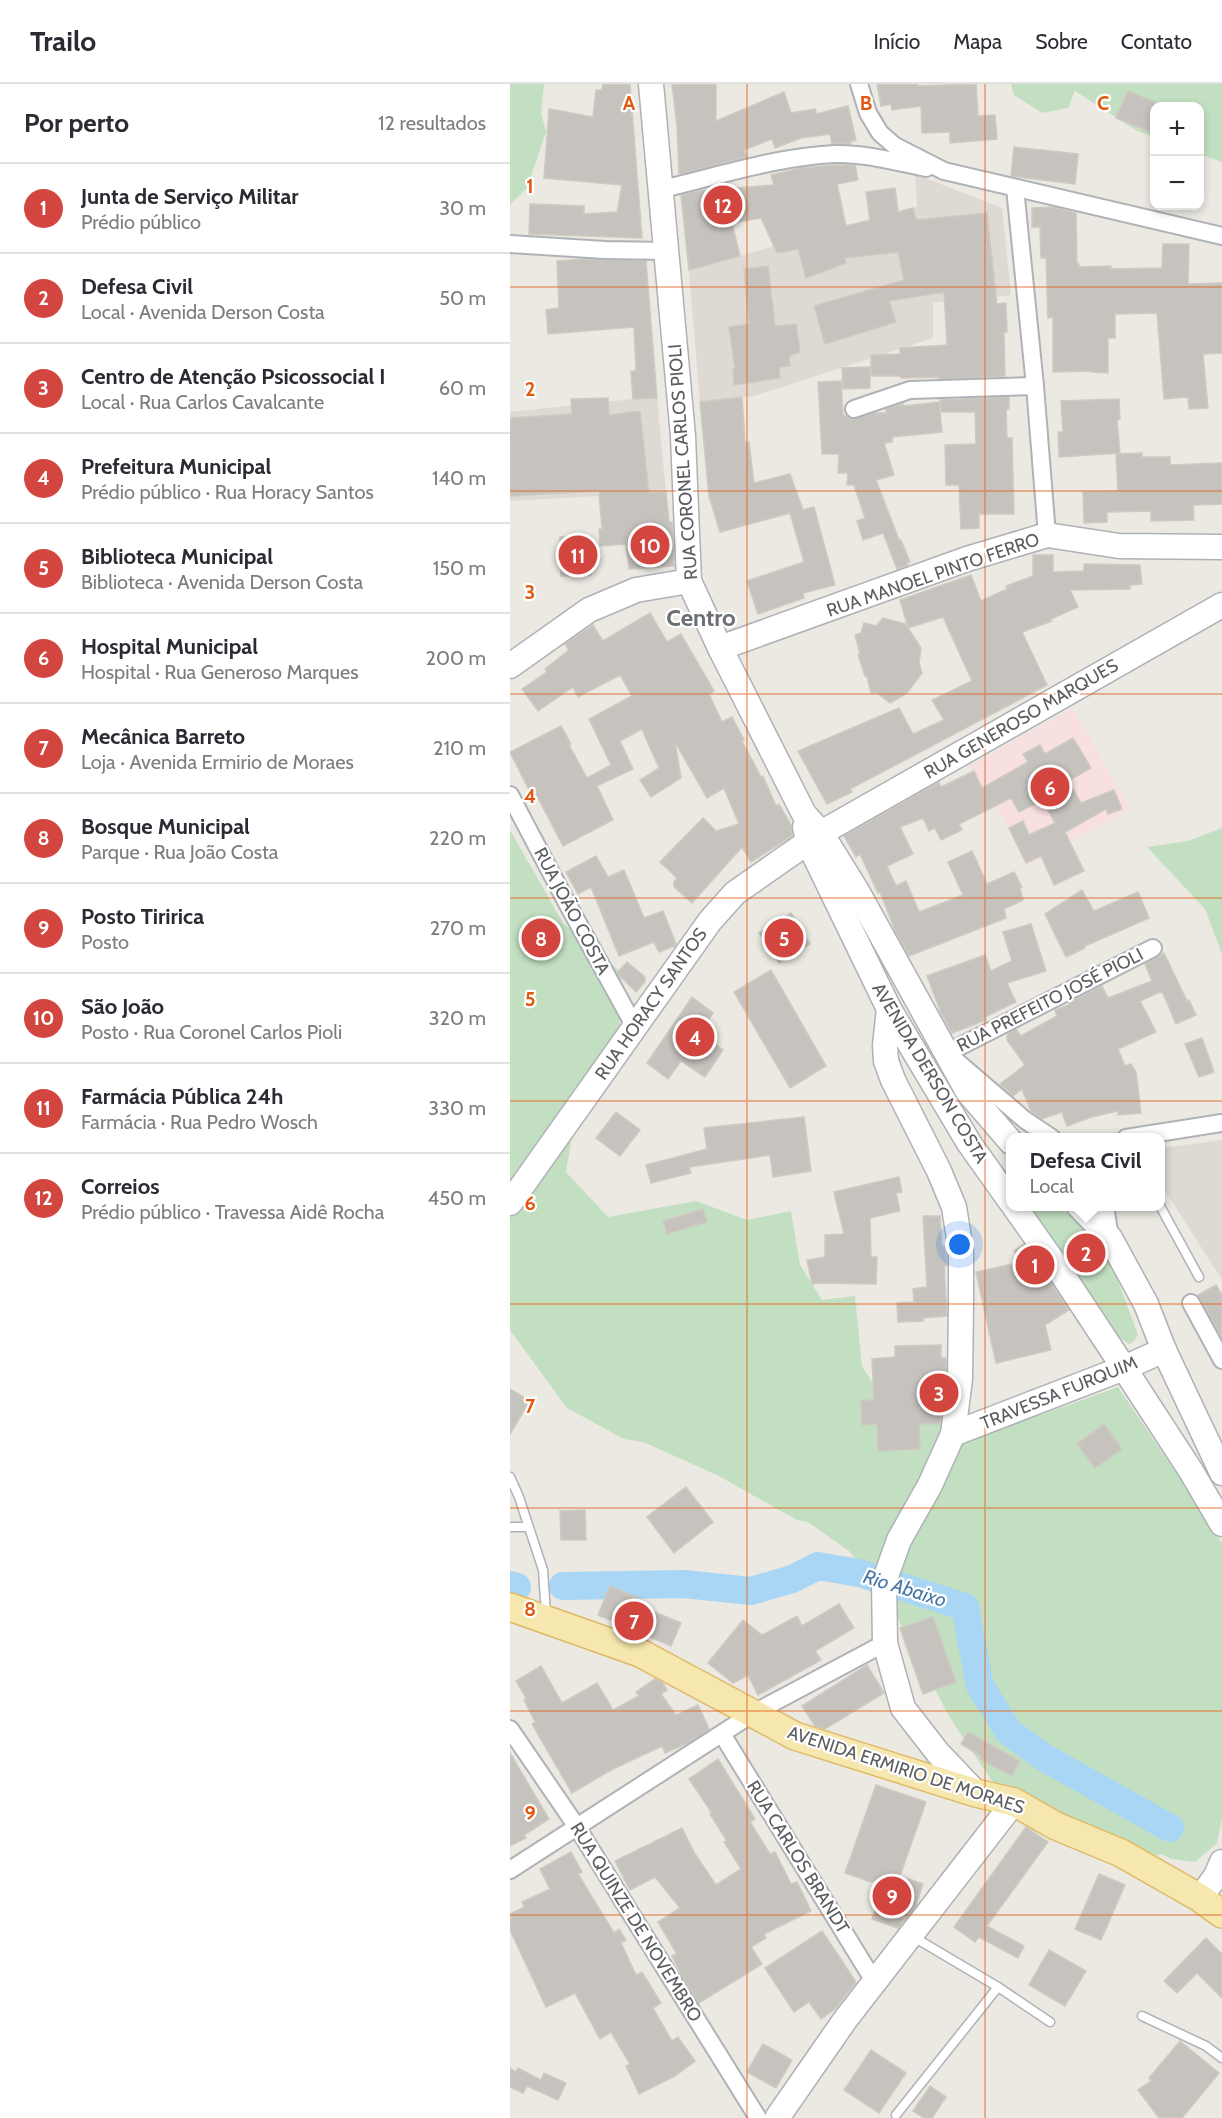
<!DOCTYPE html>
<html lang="pt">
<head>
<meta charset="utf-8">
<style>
	:root { --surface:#fff; --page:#f2f2f3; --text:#2b2b33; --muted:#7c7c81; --line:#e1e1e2; --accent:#d3463f }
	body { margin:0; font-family:Cabin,sans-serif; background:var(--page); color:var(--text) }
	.controls { position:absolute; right:18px; top:18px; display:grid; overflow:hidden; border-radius:12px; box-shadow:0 3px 9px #0003 }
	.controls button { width:54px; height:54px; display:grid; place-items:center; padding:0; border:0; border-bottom:2px solid var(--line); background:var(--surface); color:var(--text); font:30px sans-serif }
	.you { position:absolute; left:450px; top:1161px; width:21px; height:21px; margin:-15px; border:4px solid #fff; border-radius:50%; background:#1a73e8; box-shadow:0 0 0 9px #1a73e833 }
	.badge { display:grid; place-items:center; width:39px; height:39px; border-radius:50%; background:var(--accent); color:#fff; font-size:20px; font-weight:700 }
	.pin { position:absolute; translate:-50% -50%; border:3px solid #fff; box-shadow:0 2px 6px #0006 }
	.popup { position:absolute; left:496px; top:1049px; width:159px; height:78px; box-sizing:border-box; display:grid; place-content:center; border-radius:12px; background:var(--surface); filter:drop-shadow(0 2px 4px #0005); font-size:20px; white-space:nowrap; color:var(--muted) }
	.popup b { font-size:22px; color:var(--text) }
	.popup::after { content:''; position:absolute; left:50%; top:100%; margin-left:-12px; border:12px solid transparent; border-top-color:var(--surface) }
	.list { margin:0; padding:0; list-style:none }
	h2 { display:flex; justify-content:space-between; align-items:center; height:78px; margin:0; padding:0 24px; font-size:26px }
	h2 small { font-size:20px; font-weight:400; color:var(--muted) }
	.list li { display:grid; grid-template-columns:39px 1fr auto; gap:18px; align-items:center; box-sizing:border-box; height:90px; padding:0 24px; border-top:2px solid var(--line) }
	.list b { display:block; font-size:22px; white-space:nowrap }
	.list p { margin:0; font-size:20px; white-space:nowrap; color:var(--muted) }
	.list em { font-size:20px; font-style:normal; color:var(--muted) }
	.map { position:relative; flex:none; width:712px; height:2034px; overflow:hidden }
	header { display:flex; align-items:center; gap:36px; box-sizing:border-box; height:84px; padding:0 30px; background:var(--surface); border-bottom:2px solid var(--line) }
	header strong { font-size:28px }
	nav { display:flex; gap:33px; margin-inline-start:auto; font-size:21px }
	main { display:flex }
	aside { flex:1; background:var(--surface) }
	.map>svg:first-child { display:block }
</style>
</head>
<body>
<header>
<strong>Trailo</strong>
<nav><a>Início</a><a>Mapa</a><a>Sobre</a><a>Contato</a></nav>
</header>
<main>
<aside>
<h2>Por perto<small>12 resultados</small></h2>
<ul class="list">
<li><span class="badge">1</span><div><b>Junta de Serviço Militar</b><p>Prédio público</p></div><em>30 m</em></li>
<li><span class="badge">2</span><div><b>Defesa Civil</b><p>Local · Avenida Derson Costa</p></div><em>50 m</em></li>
<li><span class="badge">3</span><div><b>Centro de Atenção Psicossocial I</b><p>Local · Rua Carlos Cavalcante</p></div><em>60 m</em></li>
<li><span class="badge">4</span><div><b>Prefeitura Municipal</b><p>Prédio público · Rua Horacy Santos</p></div><em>140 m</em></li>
<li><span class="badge">5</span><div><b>Biblioteca Municipal</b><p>Biblioteca · Avenida Derson Costa</p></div><em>150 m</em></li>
<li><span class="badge">6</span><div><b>Hospital Municipal</b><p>Hospital · Rua Generoso Marques</p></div><em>200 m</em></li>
<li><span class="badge">7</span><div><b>Mecânica Barreto</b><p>Loja · Avenida Ermirio de Moraes</p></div><em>210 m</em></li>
<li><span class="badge">8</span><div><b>Bosque Municipal</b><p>Parque · Rua João Costa</p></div><em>220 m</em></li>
<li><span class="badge">9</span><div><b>Posto Tiririca</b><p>Posto</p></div><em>270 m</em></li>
<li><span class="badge">10</span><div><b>São João</b><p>Posto · Rua Coronel Carlos Pioli</p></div><em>320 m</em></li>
<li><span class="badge">11</span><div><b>Farmácia Pública 24h</b><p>Farmácia · Rua Pedro Wosch</p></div><em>330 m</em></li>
<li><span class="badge">12</span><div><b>Correios</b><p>Prédio público · Travessa Aidê Rocha</p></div><em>450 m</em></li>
</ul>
</aside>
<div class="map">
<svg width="712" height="2034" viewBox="0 0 712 2034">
	<rect width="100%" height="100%" fill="#ebe9e2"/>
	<g fill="#dedad3">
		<path d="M405 90 492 124 501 211 423 219V254L244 312 190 318 179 186 407 123Z"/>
		<path d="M147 314 156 408 0 417V328L123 315Z"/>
		<path d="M712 1056V1196L651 1100V1064Z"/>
	</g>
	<path fill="#f7e0df" d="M563 624 620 725 520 780 460 681Z"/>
	<g fill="#c2e0c1">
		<path d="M0 0H34L31 29 36 48 17 104 0 121Z"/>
		<path d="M501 0H712V78L690 70V22H644V53L627 47 565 7 558 24 532 29 504 11Z"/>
		<path d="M712 744V870L695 825 637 763 678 757Z"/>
		<path d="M0 746 53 839 112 889 109 962 70 1004 56 1088 98 1133 186 1117 237 1136 281 1127 290 1181 312 1216 345 1212 352 1282 377 1322 407 1340 508 1330 531 1331 608 1303 664 1386 675 1395 694 1432 712 1459V1735L707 1759 685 1778 662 1775 651 1770 639 1775 565 1752 482 1697 440 1634 374 1508 339 1467 298 1438 287 1436 207 1391 133 1358 114 1355 57 1324 0 1246Z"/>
		<path d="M519 1123H551L577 1143 597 1167 628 1251 624 1257 619 1260 610 1254Z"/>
	</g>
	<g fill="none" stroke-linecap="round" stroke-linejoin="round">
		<g stroke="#a9d6f4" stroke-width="28">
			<path d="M0 1501 7 1503"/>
			<path d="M53 1502 174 1500 241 1507 282 1495 308 1482 349 1489 455 1523 470 1602 499 1648 535 1674 660 1744"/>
		</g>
	</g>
	<g fill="#c6c3be" stroke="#cfcac1" stroke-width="1.5">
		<path d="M93 0H120L132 154 19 150 20 120 74 122V130L107 128 112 101 34 94 39 25 83 33 86 6H92Z"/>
		<path d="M162 0H206V37L274 8 281 29 305 25 306 30 338 22 346 56 340 58 341 60H322L320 50 291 54 265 64 262 55 234 66 237 73 169 90 167 43Z"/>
		<path d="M367 0H407L408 2 466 0 468 32 485 31 487 55 440 59V48L412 49 411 22 382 26 381 20 371 22Z"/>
		<path d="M618 7 645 18V50L606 34Z"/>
		<path d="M504 63 568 70 565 100 501 92Z"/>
		<path d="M324 81H345L348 96 327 100 336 142 360 136 356 108 385 104 388 128 403 124 406 136 477 129 487 220 496 219 497 248H494L495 292 429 295V293L391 294V292H361V271L390 270V264L437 261 434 208 379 217 386 238 315 260 304 222 394 196 388 168 335 174 336 179 296 194 288 165 267 169 251 134 222 139 230 172 179 186 171 111 189 107 264 101 261 91 291 84Z"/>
		<path d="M543 123 566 129 567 180H569V183L601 182V185L652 184 653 160H679L678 200 712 199V269L693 270 698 324 679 325 678 313 654 315 647 229 605 230V254H598V289L582 288V287L543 288V233L538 234 536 174H531L530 143H522V124Z"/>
		<path d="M75 175 136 177 147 314 123 315 121 287H126L124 243 38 250 36 226 49 224 47 177Z"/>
		<path d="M258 182 265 242 286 240 290 268 279 272 280 282 269 283 270 294 224 301 223 285H225L219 243 239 240 234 185Z"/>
		<path d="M360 283V304L333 305 332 284Z"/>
		<path d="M331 297 333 331 341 335 364 329H376V325L393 320V322L429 318 432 348 382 353V358L374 359 384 391 366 396 389 456H391L400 478 397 479 398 481 387 485 373 449 353 456 347 437 355 434 344 401H337L338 389H328L329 370H312L308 298Z"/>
		<path d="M232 313 235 359 239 358 244 399 280 390 293 426 304 423 325 501 293 509 294 514 248 530 237 497 294 478 280 429 210 448 199 412 190 318Z"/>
		<path d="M499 313V325L496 326 497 354H502L504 430H469V444L451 445 449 401H436L435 361 466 360 465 328H431L430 316Z"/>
		<path d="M98 314 99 331 130 327 139 409 156 408 159 438H162L164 482 119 485 116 460 90 462 89 445H92L89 407 0 412V334L62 330 61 315Z"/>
		<path d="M609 315 610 335 607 336 610 369 549 373 548 348H553L551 317Z"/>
		<path d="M632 369V373H660V381L712 379V420L683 421 684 436 641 437V427L597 428V438L574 439 573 408 608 407 606 370Z"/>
		<path d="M50 453H80L81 491 51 492Z"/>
		<path d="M523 471H543V488L574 487V480L630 481 632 500 620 501V505L560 506 568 523 541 535 542 537 512 548 537 601 340 705 342 708 317 720 288 667 389 624 403 650 434 636 422 616 462 597 433 533 398 544 411 564 409 579 412 589 397 609 380 619 366 608 361 609 357 592H355L348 571 350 570 345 551 351 549 354 539 366 542 373 534 396 540 398 543 390 516 461 491 471 517 497 505 496 502 523 492Z"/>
		<path d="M140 529 157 558 171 550 204 607 199 610 212 638 222 633 234 656 232 657 251 693 253 692 266 722 269 720 281 741 282 752 241 778 232 763 182 819 164 803V798L167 794 150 778 193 734 206 747 229 740 214 704 197 714 165 658 171 694 141 713 130 696 149 684 132 645 110 657 123 685 87 702 103 736 53 762 28 714 24 716 0 668 51 642 61 660 59 661 77 694 101 681 79 635 122 612 110 591 68 613 63 603 28 627 12 605 37 588 35 585 59 566 55 560 83 541 93 557Z"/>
		<path d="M563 654 581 684 558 697 571 719 604 706 612 725 598 730 596 725 555 748 574 787 544 801 531 772 516 779 499 744 513 737 519 751 545 739 532 716 509 728 501 714 449 740 452 746 431 756 425 744 419 747 413 734 390 743 403 770 377 782 386 802 396 797 409 828 453 811 438 778 462 767 477 800 504 788 512 803 510 804 513 816 494 825 496 834 399 872 386 849 370 808 368 809 350 770 346 773 334 752 429 698 431 703 464 687 472 704 518 678 513 670 530 661 535 670Z"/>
		<path d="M86 772 98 793 114 786 134 834 153 827 166 860 165 862 149 868 144 858 109 872 81 803 68 810 56 788Z"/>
		<path d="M572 806 584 827 628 808 639 834 575 862V864L556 873 535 830Z"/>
		<path d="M281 829 300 860 269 879 249 849Z"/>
		<path d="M521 840 536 887 497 899 506 918 475 933 476 936 442 949 431 929 417 892 475 871 481 887 502 877 493 848Z"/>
		<path d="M654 869 677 917 679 916 686 931 666 940 652 907 630 917 646 948 608 965 615 982 621 980 626 988 631 1029 608 1031V1027L581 1033 557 1042 552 1028 532 1035 521 1027 512 1005 503 1012 491 1001 490 1000 515 981 497 956V951L506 945 511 952 547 932 545 926 559 921V919L592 902 598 914 642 897 635 880Z"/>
		<path d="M117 878 135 893V898L126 908 107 889Z"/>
		<path d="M261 886 316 982 280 1004 224 908Z"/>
		<path d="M182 913 203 929 190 949 213 966 195 993 171 977 158 995 137 979Z"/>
		<path d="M692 954 704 988 689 993 675 960Z"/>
		<path d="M106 1028 130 1046 110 1072 86 1054Z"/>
		<path d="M294 1033 301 1087 263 1093 260 1071 179 1083 181 1089 141 1099 136 1081 197 1065 194 1044Z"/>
		<path d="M389 1093 392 1108 386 1109 390 1127 360 1134 361 1173H367L366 1200 311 1199 302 1200 297 1176 315 1173V1151L334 1150 324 1108Z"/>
		<path d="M193 1125 197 1138 157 1150 153 1137Z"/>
		<path d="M413 1132H430L432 1162H436V1165L437 1182H434L437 1232 413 1234V1237L388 1238 387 1219 404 1218 403 1205 417 1203Z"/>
		<path d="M577 1151 588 1163 594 1174 572 1189 555 1167Z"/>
		<path d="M514 1160 559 1226 535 1241 541 1266 486 1279 466 1188 512 1178 504 1167Z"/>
		<path d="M706 1201 712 1211V1254L688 1211Z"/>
		<path d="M431 1261V1274H436V1294L430 1340H409L410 1365 368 1367 367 1340 352 1341 351 1316H364L362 1275 385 1273V1262Z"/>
		<path d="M0 1305 20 1317 0 1350Z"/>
		<path d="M594 1340 612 1365 585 1384 567 1360Z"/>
		<path d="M176 1403 203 1438 164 1469 137 1433Z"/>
		<path d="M75 1426 76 1456H51L50 1427Z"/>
		<path d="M100 1502 128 1514 125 1520 171 1539 161 1562 88 1531Z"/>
		<path d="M329 1520 344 1544 305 1567 311 1576 248 1611 238 1591 223 1599 198 1579 233 1536 252 1551 287 1532 292 1542Z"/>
		<path d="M423 1533 446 1598 413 1610 390 1544Z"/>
		<path d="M357 1581 374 1609 315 1645 305 1642 292 1622Z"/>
		<path d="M31 1582 52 1619 87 1599 103 1626 129 1612 126 1608 145 1595 152 1598 157 1606 151 1610 166 1631 188 1621 199 1645 178 1659 155 1669 152 1662 101 1686 62 1709 22 1640 25 1638 14 1616 16 1614 6 1597Z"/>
		<path d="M458 1648 510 1677 502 1692 470 1675 472 1673 451 1660Z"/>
		<path d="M0 1669 39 1735 14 1751 16 1754 0 1762Z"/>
		<path d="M208 1675 245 1735 240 1738 260 1770 265 1768 281 1800 287 1798 301 1827 254 1850 256 1854 241 1863 252 1880 189 1919 171 1890 162 1872 167 1870 148 1838 170 1824 145 1793 120 1806 105 1777 172 1744 185 1770 206 1801 231 1785 214 1758 217 1757 200 1730 202 1729 179 1695Z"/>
		<path d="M366 1701 416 1718 390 1792 413 1800 406 1821 388 1844 362 1835 372 1808 376 1805 369 1794 361 1798 335 1789Z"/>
		<path d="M516 1743 538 1758 477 1842 514 1862 508 1874 469 1853 465 1858 444 1843Z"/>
		<path d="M61 1768 72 1788 68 1790 104 1849 109 1845 116 1856 111 1859 126 1891 132 1888 151 1919 143 1924 162 1957 168 1953 185 1977 165 1992 129 2010 116 1982 120 1980 101 1948 90 1955 65 1909 36 1923 0 1846V1830L14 1823 12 1818 40 1805 30 1785Z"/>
		<path d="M589 1790 615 1801 591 1856 565 1845Z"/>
		<path d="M312 1847 346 1898 325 1925 311 1935 299 1918 284 1928 255 1884Z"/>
		<path d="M696 1854 712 1870V1914L687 1889 667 1909 654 1897Z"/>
		<path d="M539 1866 576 1887 555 1922 519 1901Z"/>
		<path d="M670 1957 709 1989 672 2034H649L628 2006 641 1997 639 1994Z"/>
		<path d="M253 1960 282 1976 266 2004 237 1988Z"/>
		<path d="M361 1966 396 1989 369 2029 334 2006Z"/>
		<path d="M0 1984 6 1988 8 1984 31 1996 34 1989 56 1999 48 2016 17 2002 13 2009 0 2003Z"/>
		<path d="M420 2002 436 2013 422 2034H414L403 2027Z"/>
	</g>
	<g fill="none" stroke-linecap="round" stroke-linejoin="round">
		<defs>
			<g id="lane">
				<path d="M650 1122 689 1193"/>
				<path d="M0 1393 9 1413 33 1486 36 1530"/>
				<path d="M0 1443H18"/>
				<path d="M488 1903 540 1938"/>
				<path d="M632 1932 696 1962 712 1974"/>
				<path d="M386 2031 488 1903 402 1852"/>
			</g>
			<g id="street">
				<path d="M349 0 358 29 370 49 385 62 434 87 712 152"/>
				<path d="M505 104 525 302 537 451"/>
				<path d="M152 105C208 92 266 73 324 70 355 69 386 78 416 84"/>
				<path d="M0 160 95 166 157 167"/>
				<path d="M344 325 400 306 525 302"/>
				<path d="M0 711 58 821 125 943"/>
				<path d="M542 1054 515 1036 437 969 643 864"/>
				<path d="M616 1054 712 1039"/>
				<path d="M595 1122 600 1154"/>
				<path d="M681 1219 712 1276"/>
				<path d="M0 1645 67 1743 248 2034"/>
				<path d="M212 1650 364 1897"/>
				<path d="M0 1786 242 1630 375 1559"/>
			</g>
			<g id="secondary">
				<path d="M141 0 173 352 179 497 210 564 294 730 311 749 347 807 458 1008 501 1058"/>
				<path d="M210 564 457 475 537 451 609 462 712 463"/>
				<path d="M0 582 79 526 126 506 179 497"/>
				<path d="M295 743 298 758 379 925 459 1059 501 1118"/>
				<path d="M379 925 375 961 376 977 383 996 429 1087 444 1123 451 1167V1219L450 1295 443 1350 420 1401 389 1456 374 1498 375 1559 393 1624 428 1669 466 1709"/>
				<path d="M0 1119 200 837 225 809 311 749 712 521"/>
				<path d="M504 1122 552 1190 614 1284 681 1387 712 1440"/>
				<path d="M569 1122 600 1154 636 1220 654 1266 712 1389"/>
				<path d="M443 1350 614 1284 654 1266"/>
				<path d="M690 1814 706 1792 712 1778"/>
				<path d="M267 2034 335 1936 504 1718"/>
			</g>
			<path id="primary" d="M0 1523 130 1569 285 1652 466 1709 504 1718 546 1742 611 1769 690 1814 712 1830"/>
		</defs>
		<use href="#lane" stroke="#afb2b6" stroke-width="11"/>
		<use href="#street" stroke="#afb2b6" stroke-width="20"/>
		<use href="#secondary" stroke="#aeb1b5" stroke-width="27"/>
		<use href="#primary" stroke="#e0b966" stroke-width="30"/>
		<use href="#lane" stroke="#fff" stroke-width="8"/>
		<use href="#street" stroke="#fff" stroke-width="16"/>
		<use href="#secondary" stroke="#fff" stroke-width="24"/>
		<use href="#primary" stroke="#f5e7ad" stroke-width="27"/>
	</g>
	<path fill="none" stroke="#e15910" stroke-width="1.5" stroke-opacity="0.55" d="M237 0V2034M475 0V2034M0 203H712M0 407H712M0 610H712M0 814H712M0 1017H712M0 1220H712M0 1424H712M0 1627H712M0 1831H712"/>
	<g text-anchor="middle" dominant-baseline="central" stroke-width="4.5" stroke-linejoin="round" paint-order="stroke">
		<g font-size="18" fill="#5a5d61" stroke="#fff">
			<text transform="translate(173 378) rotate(-94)">RUA CORONEL CARLOS PIOLI</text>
			<text transform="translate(423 491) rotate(-19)">RUA MANOEL PINTO FERRO</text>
			<text transform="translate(511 635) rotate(-30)">RUA GENEROSO MARQUES</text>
			<text transform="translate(62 827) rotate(62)">RUA JOÃO COSTA</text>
			<text transform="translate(540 916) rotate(-27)">RUA PREFEITO JOSÉ PIOLI</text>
			<text transform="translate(141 920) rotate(-55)">RUA HORACY SANTOS</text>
			<text transform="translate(420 989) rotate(59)">AVENIDA DERSON COSTA</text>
			<text transform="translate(549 1309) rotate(-22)">TRAVESSA FURQUIM</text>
			<text transform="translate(396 1686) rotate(18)">AVENIDA ERMIRIO DE MORAES</text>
			<text transform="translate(288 1773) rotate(58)">RUA CARLOS BRANDT</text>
			<text transform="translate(126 1838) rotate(58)">RUA QUINZE DE NOVEMBRO</text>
		</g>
		<g font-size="20" font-style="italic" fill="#4978a4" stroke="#fff">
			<text transform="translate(395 1504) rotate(17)">Rio Abaixo</text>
		</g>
		<g font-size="24" font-weight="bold" fill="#6b6f73" stroke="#fff">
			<text x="191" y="533">Centro</text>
		</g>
	</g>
	<g font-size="20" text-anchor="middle" font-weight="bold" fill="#e15910" stroke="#fff" stroke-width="4.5" stroke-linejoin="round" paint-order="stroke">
		<text x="119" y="26">A</text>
		<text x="356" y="26">B</text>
		<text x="593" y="26">C</text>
		<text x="20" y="109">1</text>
		<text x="20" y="312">2</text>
		<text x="20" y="515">3</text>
		<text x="20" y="719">4</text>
		<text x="20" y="922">5</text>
		<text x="20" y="1126">6</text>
		<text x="20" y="1329">7</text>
		<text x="20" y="1532">8</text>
		<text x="20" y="1736">9</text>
	</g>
</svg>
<div class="controls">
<button>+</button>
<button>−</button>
</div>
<div class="you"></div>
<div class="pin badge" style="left:525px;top:1181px">1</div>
<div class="pin badge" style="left:576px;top:1169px">2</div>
<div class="popup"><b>Defesa Civil</b>Local</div>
<div class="pin badge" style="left:429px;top:1309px">3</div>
<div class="pin badge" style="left:185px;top:953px">4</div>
<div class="pin badge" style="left:274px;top:854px">5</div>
<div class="pin badge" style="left:540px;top:703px">6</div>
<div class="pin badge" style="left:124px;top:1537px">7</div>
<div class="pin badge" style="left:31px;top:854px">8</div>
<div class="pin badge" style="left:382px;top:1812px">9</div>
<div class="pin badge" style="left:140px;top:461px">10</div>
<div class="pin badge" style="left:68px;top:471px">11</div>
<div class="pin badge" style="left:213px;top:121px">12</div>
</div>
</main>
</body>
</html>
